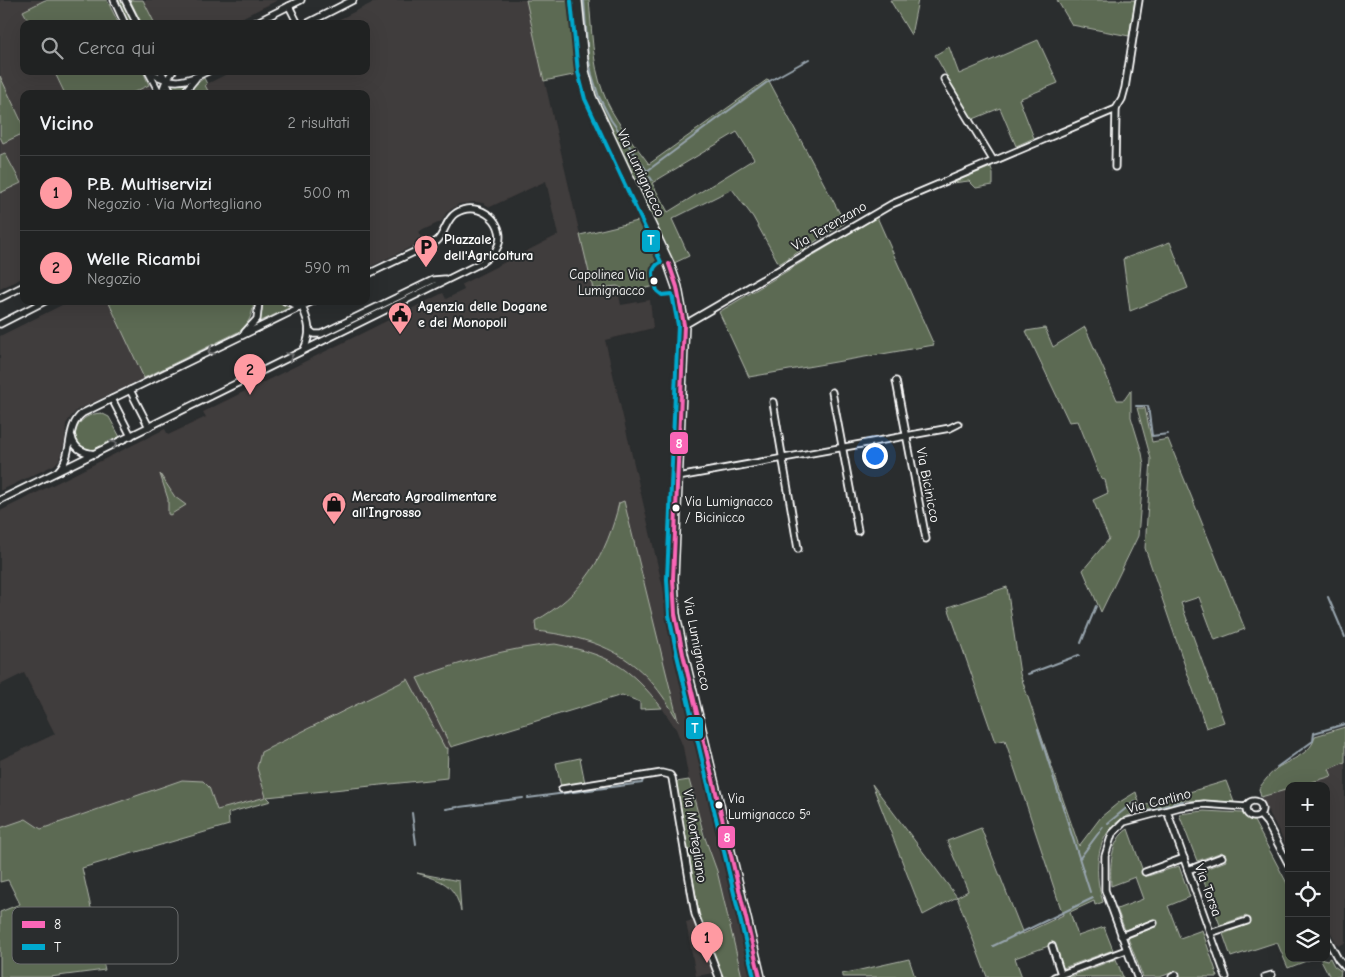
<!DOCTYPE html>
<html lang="it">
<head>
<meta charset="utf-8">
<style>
	:root { --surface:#202222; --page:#2d2f2f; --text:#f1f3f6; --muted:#a2a4a5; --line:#3d3f40; --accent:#ff9aa2 }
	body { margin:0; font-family:"Comic Neue",sans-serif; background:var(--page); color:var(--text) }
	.controls { position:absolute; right:15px; bottom:15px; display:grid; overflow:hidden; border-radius:10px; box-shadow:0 5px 20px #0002 }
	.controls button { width:45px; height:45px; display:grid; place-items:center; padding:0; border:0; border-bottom:1px solid var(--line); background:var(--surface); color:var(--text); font:25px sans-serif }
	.you { position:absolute; left:874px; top:455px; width:18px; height:18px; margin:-12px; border:4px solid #fff; border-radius:50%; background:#1a73e8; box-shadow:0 0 0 8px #1a73e833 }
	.badge { display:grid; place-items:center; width:32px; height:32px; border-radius:50%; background:var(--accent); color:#111; font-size:16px; font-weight:700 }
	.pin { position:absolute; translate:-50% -41px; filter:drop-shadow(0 1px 2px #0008) }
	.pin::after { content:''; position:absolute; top:26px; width:18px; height:15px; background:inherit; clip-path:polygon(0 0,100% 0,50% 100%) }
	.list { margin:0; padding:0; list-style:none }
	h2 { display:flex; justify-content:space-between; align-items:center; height:65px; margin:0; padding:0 20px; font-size:21px }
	h2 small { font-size:16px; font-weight:400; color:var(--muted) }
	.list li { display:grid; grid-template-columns:32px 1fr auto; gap:15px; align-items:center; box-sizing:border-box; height:75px; padding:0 20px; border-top:1px solid var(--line) }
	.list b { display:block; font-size:19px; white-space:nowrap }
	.list p { margin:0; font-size:16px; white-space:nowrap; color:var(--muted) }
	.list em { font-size:16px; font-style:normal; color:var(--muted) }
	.icon { flex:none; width:28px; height:28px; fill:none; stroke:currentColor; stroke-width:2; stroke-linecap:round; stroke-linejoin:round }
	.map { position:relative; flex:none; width:1345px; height:977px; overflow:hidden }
	.search { position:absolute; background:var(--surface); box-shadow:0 5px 20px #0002; left:20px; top:20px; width:350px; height:55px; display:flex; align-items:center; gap:12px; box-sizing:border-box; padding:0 18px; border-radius:10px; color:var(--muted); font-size:19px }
	.panel { position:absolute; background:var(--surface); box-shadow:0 5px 20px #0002; left:20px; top:90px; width:350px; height:215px; border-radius:10px }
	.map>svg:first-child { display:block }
</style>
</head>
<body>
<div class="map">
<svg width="1345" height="977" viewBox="0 0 1345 977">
	<rect width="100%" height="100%" fill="#2a2d2e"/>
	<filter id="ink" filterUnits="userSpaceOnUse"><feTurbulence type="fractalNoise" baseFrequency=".02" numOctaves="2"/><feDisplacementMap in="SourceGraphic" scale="10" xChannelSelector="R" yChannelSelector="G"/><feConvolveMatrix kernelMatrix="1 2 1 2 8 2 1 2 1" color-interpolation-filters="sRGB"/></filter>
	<g filter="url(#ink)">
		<g fill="#403c3c">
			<path d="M0 0H45L23 11 30 24H24V71H54L65 94H24V277L0 289V193L21 183 5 153 0 155Z"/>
			<path d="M143 0H278L229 24H155Z"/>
			<path d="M378 0H526L580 235 616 226 630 283 617 286 621 305 650 300 653 328 605 340 754 977H742L717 871 691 792 683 747 676 729 662 708 640 709V702L622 695 448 748 447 778 266 797 217 811 209 787 182 780 41 829 26 819 0 828V760L55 734 24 673 0 685V511L165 429 168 435 206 417 203 412 443 293 446 299 464 290 462 284 558 235 546 181 490 207 483 203 475 202 459 204 446 213 442 221 419 232 423 241 366 269V94H206L205 85 233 71H366V24H330Z"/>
			<path d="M149 85 154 94H131Z"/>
			<path d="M70 301H108L144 378 77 410 70 418 66 424 65 441 59 460 54 465 0 491V336Z"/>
			<path d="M1345 727V943L1338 946 1326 924V786H1299L1331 776 1315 736Z"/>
			<path d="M1289 789V851L1261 797Z"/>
			<path d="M693 920 706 952 714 973 696 976 686 922Z"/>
		</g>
		<g fill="#5c6a53" stroke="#aeb4a9" fill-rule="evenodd">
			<path d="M45 0H107L119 24H30L23 11Z"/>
			<path d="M117 0H122L133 24H129Z"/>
			<path d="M130 0H143L155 24H142Z"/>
			<path d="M526 0H571L578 74 544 81Z"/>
			<path d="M581 0H589C592 30 592 63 603 92 612 118 633 142 649 164L768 79 845 223 779 264 753 217 732 189 672 219 689 256 672 264 595 97 588 73ZM737 132 754 159 668 212 652 183Z"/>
			<path d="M890 0H918L911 35Z"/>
			<path d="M1057 0H1135L1129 36 1072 25Z"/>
			<path d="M1038 40 1058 83 1019 99 1034 138 1016 146 1000 108 971 120 935 55 949 47 959 74Z"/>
			<path d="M54 71H143L149 85 130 94H65Z"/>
			<path d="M0 76 24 127V133L3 143 0 137Z"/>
			<path d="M204 78 207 84 205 85 208 91 206 94H190L195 85Z"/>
			<path d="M188 82 182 94H177L171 83 178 84Z"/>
			<path d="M5 153 21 183 0 193V155Z"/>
			<path d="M991 167 993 174V185L976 188 969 181 952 183Z"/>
			<path d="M877 217 934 345 749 377 719 312Z"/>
			<path d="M642 220 662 264 653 268 657 286 628 291 617 286 593 289 580 235Z"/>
			<path d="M1170 242 1188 288 1130 311 1123 259Z"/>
			<path d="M108 301H254V302C252 315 250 322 240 331L144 378Z"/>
			<path d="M263 301H278L291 307 259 322 262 311Z"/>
			<path d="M1085 327 1117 400H1124L1131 390V417L1142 453 1144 465 1138 536 1101 612 1083 570 1109 539 1093 500 1108 493 1105 480 1101 479 1078 421 1069 422 1026 331 1045 328 1053 347Z"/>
			<path d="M1137 408H1145L1152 442 1168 439 1245 629 1215 640 1199 597 1181 603 1224 722 1206 728 1145 548 1151 459Z"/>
			<path d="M101 413 109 417 120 437C112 441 103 448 95 449 68 454 68 415 101 413Z"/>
			<path d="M160 474 175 497 186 505 170 515 168 514V499Z"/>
			<path d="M624 501 678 721C644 659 606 639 536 631L535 621C583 595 607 555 619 503Z"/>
			<path d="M1007 587 1020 674 1079 846 1101 817 1118 803 1136 792 1139 802 1133 814C1096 825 1092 870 1103 902L1095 905 1094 901 1070 912 1078 936 1104 927 1113 950 1063 968 1054 944 1015 958 1022 977H987L957 897 923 915 872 784 957 897 968 891 947 841 981 828 1023 934 1063 915 1005 740 995 742 948 607Z"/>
			<path d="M555 644C609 655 628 665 662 708L640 709V702L622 695 451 747 417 678C465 661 505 648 555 644Z"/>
			<path d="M408 679 445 748H448L447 778 267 797 271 801 228 813 229 825 82 868 105 970 50 977H0V912L20 904 8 880 0 882V828L26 819 41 829 182 780 203 781 209 787 217 810 266 797 257 768 261 752Z"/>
			<path d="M1345 727V762L1329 769 1332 776 1299 786H1289V789L1261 797 1259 789C1263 782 1271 773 1277 768 1291 759 1312 754 1315 736Z"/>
			<path d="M580 758 585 783 561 787 556 763Z"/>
			<path d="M689 780 704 835 717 871 742 977H722L700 919 676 782Z"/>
			<path d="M1226 781 1234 802 1183 800 1140 813 1146 805Z"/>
			<path d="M1204 811 1242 813 1248 819 1254 821 1289 887V958H1314L1288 968 1277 942 1231 957 1223 934 1249 924 1246 916 1220 925 1200 871 1226 861 1222 852 1197 861 1179 814Z"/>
			<path d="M1128 829 1145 877 1179 866 1190 897 1168 906 1180 938 1202 930 1218 977H1178L1176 971 1160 977H1143L1128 938 1157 926 1154 919 1125 930 1117 909 1143 899 1135 877 1111 886C1110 867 1110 840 1128 829Z"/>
			<path d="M417 873 459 881 461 911C454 883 442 881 417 873Z"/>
			<path d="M1320 958 1327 960 1330 958 1334 966 1341 971 1340 977H1330Z"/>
			<path d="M909 959 915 977H842V974Z"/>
			<path d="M1116 959 1123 977H1069Z"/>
		</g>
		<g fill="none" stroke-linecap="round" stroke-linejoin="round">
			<g stroke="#97a4ad" stroke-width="2">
				<path d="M584 0 588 56 592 75 599 97 611 120 647 171 766 83 809 59"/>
				<path d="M650 177 652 180"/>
				<path d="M1136 406H1148L1152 436 1168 434"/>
				<path d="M1328 597 1345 637"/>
				<path d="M1081 643 1096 606"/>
				<path d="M1028 674 1079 655"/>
				<path d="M1038 729 1090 892"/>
				<path d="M1277 767 1313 741 1314 733 1345 724"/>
				<path d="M528 798 642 783 643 779"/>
				<path d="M485 803 523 798"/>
				<path d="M460 807 483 804"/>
				<path d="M446 809 458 807"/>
				<path d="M1145 812 1183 801"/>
				<path d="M412 813 416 844"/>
				<path d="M1108 823 1135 801"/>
				<path d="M1080 858 1103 827"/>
				<path d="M993 946 1093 898"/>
			</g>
			<defs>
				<g id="minor">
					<path d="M114 0 125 24"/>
					<path d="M125 0 137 24"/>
					<path d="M289 6 298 24"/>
					<path d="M253 24 301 0"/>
					<path d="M306 24 353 0"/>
					<path d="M161 71 172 94"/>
					<path d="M149 72C172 85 185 83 208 71"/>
					<path d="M149 73 160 94"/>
					<path d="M944 79 993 160"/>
					<path d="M161 94 166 81 173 71"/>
					<path d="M185 94 187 89 196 78"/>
					<path d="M1115 167 1116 109"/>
					<path d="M0 298 24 286"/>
					<path d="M285 301 302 307"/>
					<path d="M302 307C309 322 312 333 304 349"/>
					<path d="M0 324 45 301"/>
					<path d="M684 325 892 204 1116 109 1122 99 1125 88 1139 0"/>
					<path d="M309 330 314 334H321L433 280 445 279"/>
					<path d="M245 332 257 319 259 301"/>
					<path d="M896 381 926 539"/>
					<path d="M130 390 149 427"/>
					<path d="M832 392 858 531"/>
					<path d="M112 399 131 436"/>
					<path d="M773 402 798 549"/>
					<path d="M72 437C74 449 84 453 95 454"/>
					<path d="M58 471C75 454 64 427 83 413L313 301"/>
					<path d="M678 477 950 428 958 424"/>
					<path d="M0 500 481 263C486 259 492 255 496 250 511 225 479 198 456 213 446 219 445 233 437 241L366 275"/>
					<path d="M562 789 662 773 670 775 672 778 695 914 719 977"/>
					<circle cx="1254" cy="809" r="8"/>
					<path d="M1167 811 1226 977"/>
					<path d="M1260 815 1267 823 1289 865"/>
					<path d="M1188 870 1222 857"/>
					<path d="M1145 872 1184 858"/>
					<path d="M1210 933 1247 921"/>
					<path d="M1121 936 1154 923"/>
					<path d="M1326 937 1338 959 1345 967"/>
					<path d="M1052 946 1061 974"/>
					<path d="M1054 977 1126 950"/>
					<path d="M1137 977 1105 890V856L1112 834 1124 822 1180 807 1204 804 1246 807"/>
					<path d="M1172 977 1176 975"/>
					<path d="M1265 977 1272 975"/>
				</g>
				<path id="secondary" d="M577 0 584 71 591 97 669 264 677 287 684 325 673 579 675 614 683 654 760 977"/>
			</defs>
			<use href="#minor" stroke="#fff" stroke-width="9"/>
			<use href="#secondary" stroke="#fff" stroke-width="12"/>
			<use href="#minor" stroke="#2a2d2e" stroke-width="5.5"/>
			<use href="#secondary" stroke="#2a2d2e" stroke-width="9"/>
			<defs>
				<path id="bus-1" d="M669 264 677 287 684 325 673 579 675 614 683 654 760 977"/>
				<path id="bus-2" d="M571 1 578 72 585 99 661 262C648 269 654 279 657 291L662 295 672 294 678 325 667 579 669 615 677 655 754 977"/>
			</defs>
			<use href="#bus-1" stroke="#2a2d2e" stroke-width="8"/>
			<use href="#bus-2" stroke="#2a2d2e" stroke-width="8"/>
			<use href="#bus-1" stroke="#fa66b7" stroke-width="4"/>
			<use href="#bus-2" stroke="#00a9ce" stroke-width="4"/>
		</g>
		<defs><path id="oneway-chevron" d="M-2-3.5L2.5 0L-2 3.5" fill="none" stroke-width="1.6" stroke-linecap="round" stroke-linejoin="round" transform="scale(1.25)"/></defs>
		<g stroke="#6a6c6d">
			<use href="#oneway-chevron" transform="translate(211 351) rotate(154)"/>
			<use href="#oneway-chevron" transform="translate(290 356) rotate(-27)"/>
			<use href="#oneway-chevron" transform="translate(114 444) rotate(-26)"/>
		</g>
	</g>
	<defs>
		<symbol id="parking-pin" viewBox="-11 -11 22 30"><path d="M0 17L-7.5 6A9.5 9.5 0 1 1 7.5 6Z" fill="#ff9aa2" stroke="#2a2d2e"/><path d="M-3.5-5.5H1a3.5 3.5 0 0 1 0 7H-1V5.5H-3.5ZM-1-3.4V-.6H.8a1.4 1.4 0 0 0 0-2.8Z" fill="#111"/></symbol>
		<symbol id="civic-pin" viewBox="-11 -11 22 30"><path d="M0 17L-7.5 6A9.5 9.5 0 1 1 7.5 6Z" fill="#ff9aa2" stroke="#2a2d2e"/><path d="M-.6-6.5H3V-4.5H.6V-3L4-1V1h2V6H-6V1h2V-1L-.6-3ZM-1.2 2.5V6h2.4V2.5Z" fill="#111"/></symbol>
		<symbol id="shop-pin" viewBox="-11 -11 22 30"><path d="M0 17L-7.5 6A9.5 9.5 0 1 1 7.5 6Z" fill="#ff9aa2" stroke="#2a2d2e"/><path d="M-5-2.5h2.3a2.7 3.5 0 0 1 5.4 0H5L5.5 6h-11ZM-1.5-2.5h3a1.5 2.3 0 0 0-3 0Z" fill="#111"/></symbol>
	</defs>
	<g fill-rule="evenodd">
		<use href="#parking-pin" x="412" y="233" width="28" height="38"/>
		<use href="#civic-pin" x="386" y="300" width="28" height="38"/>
		<use href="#shop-pin" x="320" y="490" width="28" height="38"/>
	</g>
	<g fill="#fff" stroke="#2a2d2e" stroke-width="2">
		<circle cx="654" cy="281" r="4.5"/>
		<circle cx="676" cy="508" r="4.5"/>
		<circle cx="719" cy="805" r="4.5"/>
	</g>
	<g text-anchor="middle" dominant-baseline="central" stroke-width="4" stroke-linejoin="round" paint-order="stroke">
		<g font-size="13" fill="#fff" stroke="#2a2d2e" text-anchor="start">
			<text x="645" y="274" text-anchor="end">Capolinea Via<tspan x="645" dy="16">Lumignacco</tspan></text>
			<text x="685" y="501">Via Lumignacco<tspan x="685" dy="16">/ Bicinicco</tspan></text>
			<text x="728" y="798">Via<tspan x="728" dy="16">Lumignacco 5ª</tspan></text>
		</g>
		<g font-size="14" fill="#fff" stroke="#2a2d2e">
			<text transform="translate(641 173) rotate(65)">Via Lumignacco</text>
			<text transform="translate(829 226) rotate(-30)">Via Terenzano</text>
			<text transform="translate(928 485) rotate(79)">Via Bicinicco</text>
			<text transform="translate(697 644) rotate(79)">Via Lumignacco</text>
			<text transform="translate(1159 801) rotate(-14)">Via Carlino</text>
			<text transform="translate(695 836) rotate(81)">Via Mortegliano</text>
			<text transform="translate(1208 890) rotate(70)">Via Torsa</text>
		</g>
		<g font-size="14" font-weight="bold" fill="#fff" stroke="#2a2d2e" text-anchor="start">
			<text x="444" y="239">Piazzale<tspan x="444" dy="16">dell'Agricoltura</tspan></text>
			<text x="418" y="306">Agenzia delle Dogane<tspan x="418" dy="16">e dei Monopoli</tspan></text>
			<text x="352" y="496">Mercato Agroalimentare<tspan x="352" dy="16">all’Ingrosso</tspan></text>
		</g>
	</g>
	<rect x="12" y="907" width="166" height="57" rx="8" fill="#2a2d2e" stroke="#6a6c6d" stroke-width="1"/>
	<rect x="22" y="921" width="23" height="7" fill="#fa66b7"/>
	<rect x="22" y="944" width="23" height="6" fill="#00a9ce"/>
	<g font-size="14" fill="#fff">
		<text x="54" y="929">8</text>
		<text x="54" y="952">T</text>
	</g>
	<g stroke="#2a2d2e" stroke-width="2">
		<rect x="641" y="229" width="20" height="24" rx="5" fill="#00a9ce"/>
		<rect x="669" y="431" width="20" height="24" rx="5" fill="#fa66b7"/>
		<rect x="685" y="716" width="19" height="24" rx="5" fill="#00a9ce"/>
		<rect x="717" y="825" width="19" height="24" rx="5" fill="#fa66b7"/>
	</g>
	<g font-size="14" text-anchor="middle" font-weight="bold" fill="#fff">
		<text x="651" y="245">T</text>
		<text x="679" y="448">8</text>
		<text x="695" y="733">T</text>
		<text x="727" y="842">8</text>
	</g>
</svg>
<div class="controls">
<button>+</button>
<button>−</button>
<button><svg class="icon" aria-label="locate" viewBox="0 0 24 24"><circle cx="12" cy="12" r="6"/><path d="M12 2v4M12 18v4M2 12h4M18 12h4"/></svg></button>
<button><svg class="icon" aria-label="layers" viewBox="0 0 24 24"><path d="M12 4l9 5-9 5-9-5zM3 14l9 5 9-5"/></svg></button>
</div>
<div class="you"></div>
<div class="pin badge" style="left:707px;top:963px">1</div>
<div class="pin badge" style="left:250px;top:395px">2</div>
<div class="search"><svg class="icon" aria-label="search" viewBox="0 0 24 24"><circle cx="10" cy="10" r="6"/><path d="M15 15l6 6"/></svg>Cerca qui</div>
<section class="panel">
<h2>Vicino<small>2 risultati</small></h2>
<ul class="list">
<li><span class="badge">1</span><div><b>P.B. Multiservizi</b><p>Negozio · Via Mortegliano</p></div><em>500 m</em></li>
<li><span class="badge">2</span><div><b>Welle Ricambi</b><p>Negozio</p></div><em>590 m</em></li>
</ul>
</section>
</div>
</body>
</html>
